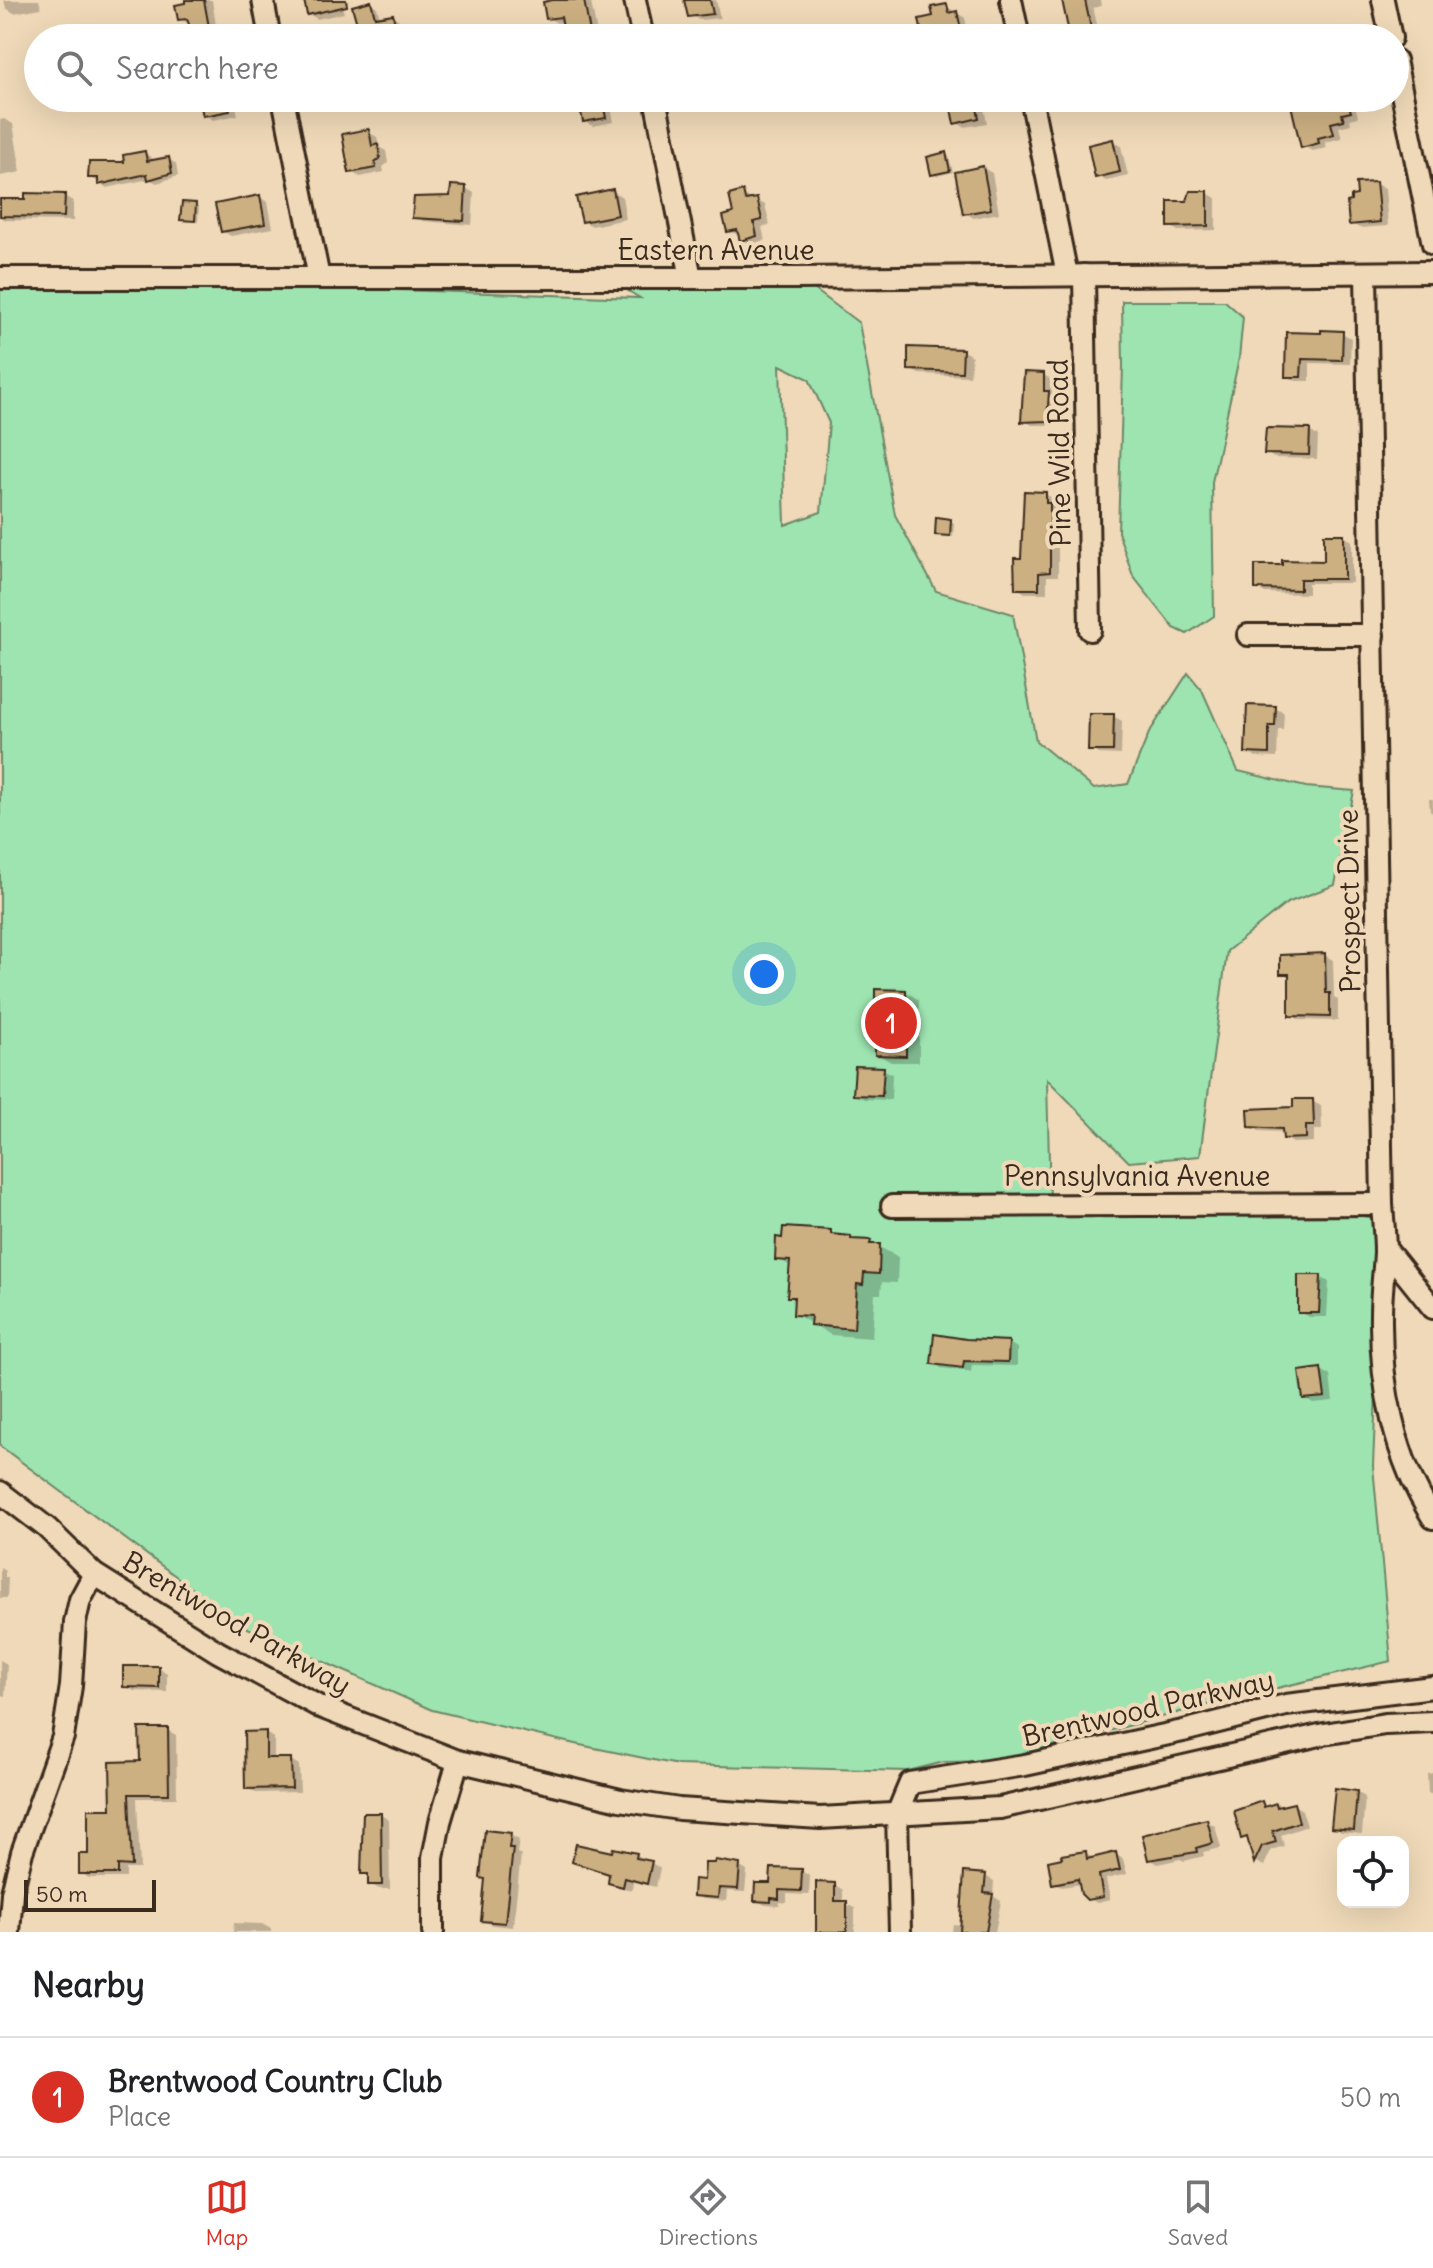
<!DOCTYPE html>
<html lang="en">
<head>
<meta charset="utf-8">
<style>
	:root { --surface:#fff; --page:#f2f2f2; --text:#202124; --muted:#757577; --line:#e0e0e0; --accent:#d93025 }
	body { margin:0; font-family:Delius,sans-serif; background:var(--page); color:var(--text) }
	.controls { position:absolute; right:24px; bottom:24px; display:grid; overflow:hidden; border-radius:16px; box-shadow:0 8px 32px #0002 }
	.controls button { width:72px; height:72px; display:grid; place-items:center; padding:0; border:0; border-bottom:2px solid var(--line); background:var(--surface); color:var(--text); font:40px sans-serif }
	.scale { position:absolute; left:24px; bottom:20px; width:132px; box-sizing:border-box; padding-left:8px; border:4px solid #3b2a1e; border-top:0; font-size:22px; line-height:28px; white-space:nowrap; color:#3b2a1e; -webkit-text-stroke:6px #efd9b8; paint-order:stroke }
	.you { position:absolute; left:764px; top:974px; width:28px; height:28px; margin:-20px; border:6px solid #fff; border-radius:50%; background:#1a73e8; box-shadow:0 0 0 12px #1a73e833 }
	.badge { display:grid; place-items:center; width:52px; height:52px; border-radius:50%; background:var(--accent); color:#fff; font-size:26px; font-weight:700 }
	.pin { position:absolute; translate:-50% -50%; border:4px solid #fff; box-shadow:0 2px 8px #0006 }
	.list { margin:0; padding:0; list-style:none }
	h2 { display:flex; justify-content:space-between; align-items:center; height:104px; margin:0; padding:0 32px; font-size:34px }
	h2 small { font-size:26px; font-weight:400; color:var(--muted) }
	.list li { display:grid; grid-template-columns:52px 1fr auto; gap:24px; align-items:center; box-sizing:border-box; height:120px; padding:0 32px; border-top:2px solid var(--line) }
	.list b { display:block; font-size:30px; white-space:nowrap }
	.list p { margin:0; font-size:26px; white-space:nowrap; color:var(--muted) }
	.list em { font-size:26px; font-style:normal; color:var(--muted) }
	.icon { flex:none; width:44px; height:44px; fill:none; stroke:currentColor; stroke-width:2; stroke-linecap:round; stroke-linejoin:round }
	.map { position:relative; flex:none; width:1433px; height:1932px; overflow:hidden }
	.search { position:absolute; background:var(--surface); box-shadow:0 8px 32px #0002; left:24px; right:24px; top:24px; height:88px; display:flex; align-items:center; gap:20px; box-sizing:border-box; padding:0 28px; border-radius:44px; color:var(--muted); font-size:30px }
	.sheet { height:224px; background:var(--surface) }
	nav { display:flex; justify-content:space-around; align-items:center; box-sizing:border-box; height:112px; border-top:2px solid var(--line); background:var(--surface); font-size:22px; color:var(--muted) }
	nav a { display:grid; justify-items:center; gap:4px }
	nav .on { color:var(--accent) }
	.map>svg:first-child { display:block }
</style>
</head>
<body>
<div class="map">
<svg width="1433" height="1932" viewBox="0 0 1433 1932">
	<rect width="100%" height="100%" fill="#efd9b8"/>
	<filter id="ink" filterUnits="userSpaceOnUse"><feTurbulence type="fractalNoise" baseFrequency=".0125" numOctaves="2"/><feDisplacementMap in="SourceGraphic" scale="16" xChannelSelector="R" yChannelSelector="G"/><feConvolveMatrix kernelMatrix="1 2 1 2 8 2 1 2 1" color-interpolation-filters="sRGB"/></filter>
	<g filter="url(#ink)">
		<g fill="#9ee4b1" stroke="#6c8768" stroke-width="2" fill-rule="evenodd">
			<path d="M0 277 640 298 625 289 810 286 859 323 895 515 936 591 1013 614 1036 741 1094 789 1128 784 1149 733 1188 673 1202 690 1238 771 1306 787 1354 791 1335 885 1287 903 1227 951 1200 1156 1129 1162 1047 1079 1050 1203 1281 1204 1383 1219 1373 1466 1391 1661 1214 1703 997 1761 944 1762 908 1771 678 1765 575 1744 432 1710 243 1626 0 1446ZM780 365 809 379 829 423 821 512 785 525Z"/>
			<path d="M1122 301H1225L1243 317 1239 358 1212 482 1214 616 1187 634 1174 628 1133 576 1118 532 1123 366Z"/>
		</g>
		<g fill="#0003">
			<path d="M4 0H39L41 8 14 13 6 8Z"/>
			<path d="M187 0H212L218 38H196L190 24 180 19 188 5Z"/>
			<path d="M306 0H340L344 13 317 19 309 14Z"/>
			<path d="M564 0 591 2 598 38H567L564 22 557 23 548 18Z"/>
			<path d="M687 0H716L720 18 699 20 690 15Z"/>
			<path d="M1064 0H1100L1101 6 1093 8 1097 24 1078 28Z"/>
			<path d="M371 3 377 7 380 18 393 16 399 20 401 34 377 38H353L362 35Z"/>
			<path d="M946 6 965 18 969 38H925L935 17Z"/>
			<path d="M1136 30 1145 38 1102 37Z"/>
			<path d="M1322 31H1345L1354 38H1312V34H1322Z"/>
			<path d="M38 62V79H37L34 77 32 63Z"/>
			<path d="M201 98H234L238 115 213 120 205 115Z"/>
			<path d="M320 98H369L371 108 354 111 345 106 344 103 329 106 320 101Z"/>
			<path d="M580 98H609L614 122 593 126 584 121Z"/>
			<path d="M951 98H982L987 123 964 127 956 122Z"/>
			<path d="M1347 99 1355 104 1358 117 1350 119 1351 124 1339 127 1342 138 1325 142 1327 148 1312 151 1303 146 1311 102 1317 106Z"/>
			<path d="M4 119 13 124 21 172 0 176V120Z"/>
			<path d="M368 132 377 137 379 147 386 151 388 163 383 167 384 172 360 177 351 172Z"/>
			<path d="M1113 141 1121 146 1128 176 1106 181 1097 176Z"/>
			<path d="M145 153 152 158 153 162 169 159 176 164 178 176 157 183 149 179 107 188 90 177 127 164Z"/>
			<path d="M946 154 949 157 953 172 936 176 932 174Z"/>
			<path d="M983 168 992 173 999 213 974 218 965 213Z"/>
			<path d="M1376 184 1385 189 1388 226 1359 228 1351 223 1353 203Z"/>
			<path d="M466 188 474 193 472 225 423 221 414 216Z"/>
			<path d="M613 191 622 197 626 219 592 226 583 221Z"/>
			<path d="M743 193 752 201 756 200 765 205 770 225 762 227 765 241 750 244 742 239 741 236 729 231Z"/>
			<path d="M1207 193 1216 198V230L1178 231 1170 226 1189 203Z"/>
			<path d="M64 196 73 201V221L5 220 0 217V201H27Z"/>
			<path d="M259 197 268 202 273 228 231 236 222 231Z"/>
			<path d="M196 205 199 207 198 222 182 219Z"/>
			<path d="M1342 333 1351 338 1350 364 1310 363V381H1296L1287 376 1288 334Z"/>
			<path d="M963 351 972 356 970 376 919 374 910 369Z"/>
			<path d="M1044 375 1052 380V395L1057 398 1056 425H1032L1023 420Z"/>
			<path d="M1309 431 1318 436 1317 459 1274 458 1266 453Z"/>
			<path d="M1045 494 1054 499V508L1058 510V576H1047V593H1025L1017 588 1023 560Z"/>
			<path d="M951 521 954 523 953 537 937 534Z"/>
			<path d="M1344 536 1352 541V583H1308V594L1265 593 1257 588 1326 563Z"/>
			<path d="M1275 708 1284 713 1283 730H1278L1277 758 1256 757 1248 752Z"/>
			<path d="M1113 716 1122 721 1121 755 1098 754 1090 749Z"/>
			<path d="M1429 799H1433V813L1430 811Z"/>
			<path d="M1324 955 1333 960 1334 998 1338 1000V1021L1300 1020 1291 1015V978L1282 973Z"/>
			<path d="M906 992 919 1000V1062H891L877 1054Z"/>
			<path d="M883 1069 892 1074 891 1100 864 1099 855 1094Z"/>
			<path d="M1312 1101 1321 1106 1322 1130H1314V1142L1293 1143 1285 1138 1284 1132 1259 1131 1251 1126Z"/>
			<path d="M831 1232 839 1237 870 1242 898 1257 897 1283 882 1282 881 1294H875L872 1338 831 1335 795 1314 796 1300 789 1296 792 1267 777 1258Z"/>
			<path d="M1320 1277 1329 1282 1327 1317H1309L1300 1312Z"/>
			<path d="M966 1341 1009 1343 1017 1348V1366L972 1365 971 1372 941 1368 933 1363Z"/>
			<path d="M1321 1370 1330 1375 1333 1401 1313 1403 1305 1398Z"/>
			<path d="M0 1568 5 1571V1577L8 1578 7 1598H0Z"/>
			<path d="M0 1660 7 1664 5 1696 0 1695Z"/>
			<path d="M159 1668 167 1673V1692L134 1691 125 1686Z"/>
			<path d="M167 1730 176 1735 177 1798H137L140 1869H126V1878H89L81 1873 113 1811 142 1763Z"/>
			<path d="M265 1733 274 1738V1760H291L299 1765 300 1792 256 1793 247 1788Z"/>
			<path d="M1433 1773V1795L1428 1793 1427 1774Z"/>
			<path d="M1357 1792 1365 1797 1362 1834 1342 1832 1333 1827Z"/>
			<path d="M1261 1803 1269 1807 1276 1806 1280 1808 1294 1805 1302 1810 1307 1826 1281 1835 1284 1846 1271 1850 1264 1866 1256 1862 1250 1841 1243 1837Z"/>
			<path d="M381 1815 389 1820 390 1889H379L370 1884V1877L363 1873Z"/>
			<path d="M1206 1821 1215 1826 1221 1848 1203 1852 1204 1856 1184 1861 1180 1859 1158 1864 1150 1859Z"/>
			<path d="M510 1835 519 1840 517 1853 521 1855 513 1927 492 1925 483 1920Z"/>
			<path d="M615 1850 637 1855 660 1868 656 1887 633 1882 632 1890 618 1887 610 1882 611 1875 574 1861 614 1855Z"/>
			<path d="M1085 1853 1094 1859 1115 1854 1123 1859 1127 1874 1106 1879 1110 1900 1097 1903 1088 1898 1081 1884 1062 1887 1054 1882Z"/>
			<path d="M717 1862H731L747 1871 745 1892 727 1891 726 1901 703 1899 695 1895Z"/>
			<path d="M801 1871 810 1876 809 1895 787 1894V1903L780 1902 779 1906 765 1905 756 1900 772 1885Z"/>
			<path d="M985 1876 994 1881 993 1896 1001 1901 995 1932H952L953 1924 962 1925Z"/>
			<path d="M835 1885 843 1890V1903L855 1908V1932H818Z"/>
			<path d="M234 1923 262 1924 271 1929V1932H233Z"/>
		</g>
		<g fill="#ccb082" stroke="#3b2a1e" stroke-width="2">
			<path d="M185 0H204L211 38H194L187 19 178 20 175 5 185 3Z"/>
			<path d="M304 0H346L347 6 307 15Z"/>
			<path d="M553 0H584L591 38H565L561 17 546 19 543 2Z"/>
			<path d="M684 0H710L713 14 688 17Z"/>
			<path d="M1062 0H1085L1093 38H1070Z"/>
			<path d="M371 1 375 17 393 14 396 31 360 35 352 6Z"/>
			<path d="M947 4 949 13 957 11 962 34 954 35 955 38H923L919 19 933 16 931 7Z"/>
			<path d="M199 98H227L230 111 203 116Z"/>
			<path d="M578 98H602L606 118 583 122Z"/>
			<path d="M949 98H975L979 118 954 124Z"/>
			<path d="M1342 98H1347L1351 112 1342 114 1344 120 1331 123 1334 134 1318 138 1319 143 1301 148 1291 105 1311 100 1313 105Z"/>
			<path d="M369 129 372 146 378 144 380 158 375 162 376 168 349 173 342 134Z"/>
			<path d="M1113 139 1120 172 1095 178 1088 145Z"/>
			<path d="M145 151 147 161 169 157 172 173 148 180 147 174 98 185V178H88L89 162H124L123 155Z"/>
			<path d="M946 152 950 171 931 175 927 157Z"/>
			<path d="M983 166 991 209 963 214 955 172Z"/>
			<path d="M1376 182 1380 222 1349 225 1347 202 1351 201V196L1357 195 1356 183Z"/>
			<path d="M451 185 466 186 464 221 412 218 414 197 450 196Z"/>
			<path d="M613 189 618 215 582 222 576 197Z"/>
			<path d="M743 191 745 200 757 198 762 220 754 222 757 236 740 241 737 230 727 232 723 216 733 213 729 195Z"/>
			<path d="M1190 191H1208V226L1168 227V201H1187Z"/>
			<path d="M25 193 65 194 64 217 0 216V199H25Z"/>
			<path d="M260 195 265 224 221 232 215 204Z"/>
			<path d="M182 202 196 203 195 221 180 220Z"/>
			<path d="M1321 330 1343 331 1342 360 1302 359 1301 377H1285L1286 332 1321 333Z"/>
			<path d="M908 347 963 349 962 372 908 370Z"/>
			<path d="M1024 372 1044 373V391H1049L1047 421 1021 422Z"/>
			<path d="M1266 428 1310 429 1309 455 1264 454Z"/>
			<path d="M1024 491 1046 492V503H1050V572L1039 573V589H1015L1014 558H1021Z"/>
			<path d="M936 517 951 519 950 536 935 535Z"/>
			<path d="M1324 534H1344V579H1300V590L1255 589V565H1282V560L1324 561Z"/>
			<path d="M1247 705 1276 706 1275 726H1269V754L1245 753Z"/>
			<path d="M1089 714H1114L1113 751H1088Z"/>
			<path d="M1325 953 1326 993H1330V1017L1289 1016V974H1280V955Z"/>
			<path d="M875 989 906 990V1056L875 1055Z"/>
			<path d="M855 1066 884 1067 882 1096 853 1095Z"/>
			<path d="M1293 1099H1313L1314 1126H1306V1138L1283 1139 1282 1129 1249 1127 1248 1109 1293 1107Z"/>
			<path d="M783 1227 831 1230V1234L851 1236V1239L871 1240 870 1244H880L879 1274 864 1273 863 1285 857 1284 854 1329 810 1325 811 1316 793 1315 794 1297H787L790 1261 775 1260 776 1237 782 1238Z"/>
			<path d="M1298 1275H1321L1319 1313H1298Z"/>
			<path d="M934 1334 966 1339 1009 1341 1008 1362 964 1361 963 1368 931 1364Z"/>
			<path d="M1321 1368 1325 1397 1303 1399 1299 1371Z"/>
			<path d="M123 1666H159V1688L123 1687Z"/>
			<path d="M139 1728H168L169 1794H129L132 1866 118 1865V1874H79V1854H88V1809H111L110 1762 140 1761Z"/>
			<path d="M266 1731V1758H291L292 1788 245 1789 244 1732Z"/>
			<path d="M1335 1788 1357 1791 1354 1830 1331 1828Z"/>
			<path d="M1262 1801 1264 1807 1276 1803 1277 1807 1294 1803 1299 1822 1273 1831 1276 1842 1262 1846 1254 1863 1247 1837 1241 1839 1234 1811Z"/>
			<path d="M363 1813H381L382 1885H368V1874H361Z"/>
			<path d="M1207 1819 1213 1843 1196 1848 1197 1852 1148 1860 1142 1835Z"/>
			<path d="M485 1830 511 1833 509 1848H513L505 1923 481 1921 485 1879 480 1878Z"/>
			<path d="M576 1844 612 1852 613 1848 637 1853 636 1858 652 1861 647 1884 625 1878 623 1887 608 1883 609 1874 572 1862Z"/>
			<path d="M1086 1851 1087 1859 1116 1852 1120 1870 1099 1875 1103 1897 1087 1900 1081 1894 1078 1879 1052 1884 1048 1861 1062 1858 1061 1855Z"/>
			<path d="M715 1860 740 1864 738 1889 719 1888 718 1898 693 1896 694 1879 704 1880 705 1863H714Z"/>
			<path d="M771 1868 802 1869 801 1891 779 1890V1899L771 1898V1902L754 1901 755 1883H770Z"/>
			<path d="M964 1872 986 1874 984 1893 993 1894 986 1932H960Z"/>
			<path d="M816 1882 835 1883V1901H847V1932H816Z"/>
		</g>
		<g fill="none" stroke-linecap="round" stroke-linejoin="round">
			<defs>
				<g id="minor">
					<path d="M263 0 270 38"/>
					<path d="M635 0 643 38"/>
					<path d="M1011 0 1019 38"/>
					<path d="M1383 0 1391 38"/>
					<path d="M1395 60 1433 244"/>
					<path d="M283 98 319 278"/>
					<path d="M655 98 691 278"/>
					<path d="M1031 98 1067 275"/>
					<path d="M1366 273 1382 1204C1383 1220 1385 1236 1385 1252 1384 1273 1381 1293 1381 1314 1380 1384 1394 1458 1433 1518"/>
					<path d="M1084 275 1090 630"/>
					<path d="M0 278H797L1433 272"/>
					<path d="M1248 635H1373"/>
					<path d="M892 1206 1382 1204"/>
					<path d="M1385 1248 1433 1308"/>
					<path d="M0 1492 47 1528 94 1574 218 1652 320 1707 458 1761 620 1800 679 1809 820 1818 1000 1808 1324 1734 1385 1724 1433 1722"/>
					<path d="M9 1932 12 1893 22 1852 63 1737 71 1686 75 1622 80 1600 94 1574"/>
					<path d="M433 1932V1858L440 1822 458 1761"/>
					<path d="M900 1932 897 1814 910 1783 1025 1765 1183 1731 1286 1705 1433 1687"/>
				</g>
			</defs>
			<use href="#minor" stroke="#3b2a1e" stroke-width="26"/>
			<use href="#minor" stroke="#efd9b8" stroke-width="20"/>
		</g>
	</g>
	<g text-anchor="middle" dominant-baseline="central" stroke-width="8" stroke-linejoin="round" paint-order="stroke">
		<g font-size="28" fill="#3b2a1e" stroke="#efd9b8">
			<text x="716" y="250">Eastern Avenue</text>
			<text transform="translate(1059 453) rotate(-91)">Pine Wild Road</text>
			<text transform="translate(1349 901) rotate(-91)">Prospect Drive</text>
			<text x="1137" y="1176">Pennsylvania Avenue</text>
			<text transform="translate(237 1623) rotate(30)">Brentwood Parkway</text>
			<text transform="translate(1148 1708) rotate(-13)">Brentwood Parkway</text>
		</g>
	</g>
</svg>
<div class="controls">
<button><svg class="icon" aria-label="locate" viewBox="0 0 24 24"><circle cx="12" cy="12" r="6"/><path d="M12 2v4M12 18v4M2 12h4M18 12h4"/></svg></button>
</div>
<div class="scale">50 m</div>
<div class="you"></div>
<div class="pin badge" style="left:891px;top:1023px">1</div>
<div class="search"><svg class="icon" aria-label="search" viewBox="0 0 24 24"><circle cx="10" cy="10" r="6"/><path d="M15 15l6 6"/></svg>Search here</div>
</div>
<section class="sheet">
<h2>Nearby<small></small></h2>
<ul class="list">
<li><span class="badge">1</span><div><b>Brentwood Country Club</b><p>Place</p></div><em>50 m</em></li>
</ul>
</section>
<nav>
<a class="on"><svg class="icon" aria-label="map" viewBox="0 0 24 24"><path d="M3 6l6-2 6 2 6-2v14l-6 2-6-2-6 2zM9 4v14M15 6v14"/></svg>Map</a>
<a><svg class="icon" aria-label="directions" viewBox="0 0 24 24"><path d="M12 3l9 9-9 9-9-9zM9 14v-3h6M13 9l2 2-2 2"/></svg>Directions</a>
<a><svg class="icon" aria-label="saved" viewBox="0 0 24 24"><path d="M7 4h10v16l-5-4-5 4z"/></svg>Saved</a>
</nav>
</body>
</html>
